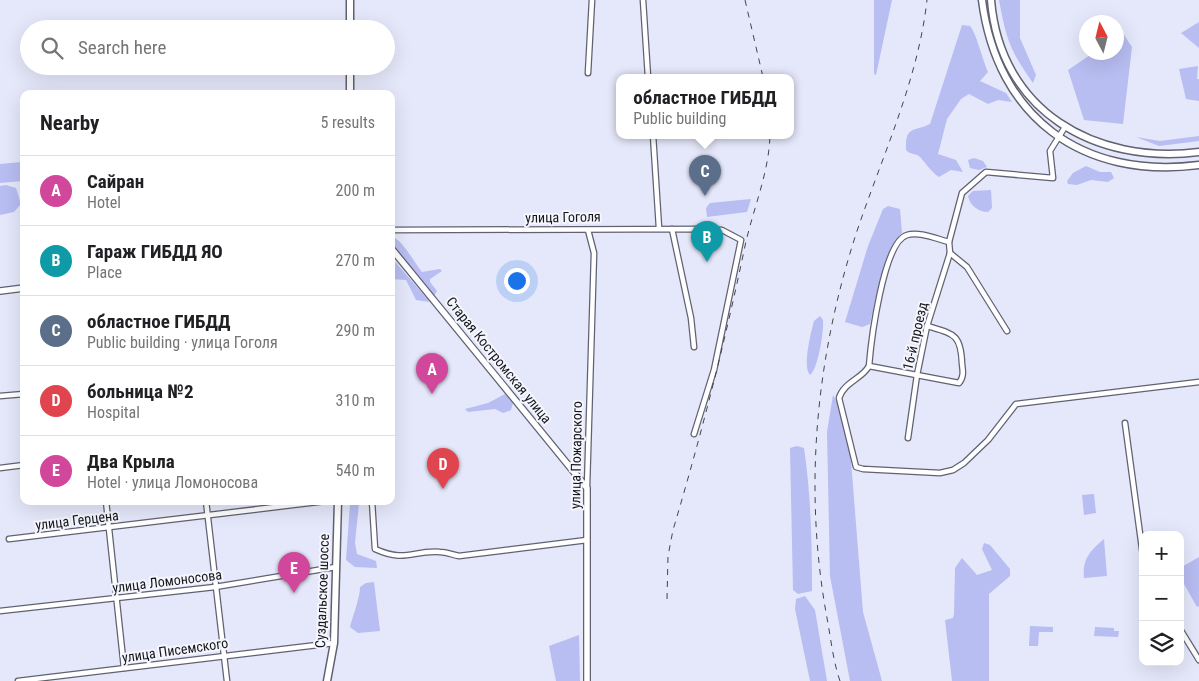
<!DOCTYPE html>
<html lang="en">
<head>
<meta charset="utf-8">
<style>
	:root { --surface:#fff; --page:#f2f2f2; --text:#202124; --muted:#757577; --line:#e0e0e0; --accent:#648b15 }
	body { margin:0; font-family:"Roboto Condensed",sans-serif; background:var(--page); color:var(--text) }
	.controls { position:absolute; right:15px; bottom:15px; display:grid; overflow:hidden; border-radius:10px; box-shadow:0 5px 20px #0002 }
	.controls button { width:45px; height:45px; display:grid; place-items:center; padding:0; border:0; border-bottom:1px solid var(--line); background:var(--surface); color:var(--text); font:25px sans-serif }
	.compass { position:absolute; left:1079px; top:15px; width:45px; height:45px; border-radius:50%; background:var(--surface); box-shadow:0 5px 20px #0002; rotate:353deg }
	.you { position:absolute; left:516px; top:280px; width:18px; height:18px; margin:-12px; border:4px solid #fff; border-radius:50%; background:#1a73e8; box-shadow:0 0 0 8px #1a73e833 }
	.badge { display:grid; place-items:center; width:32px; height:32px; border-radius:50%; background:var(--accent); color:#fff; font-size:16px; font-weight:700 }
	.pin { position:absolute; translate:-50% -41px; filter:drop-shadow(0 1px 2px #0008) }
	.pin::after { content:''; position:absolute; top:26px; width:18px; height:15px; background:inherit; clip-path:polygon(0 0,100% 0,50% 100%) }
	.popup { position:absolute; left:616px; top:74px; width:178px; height:65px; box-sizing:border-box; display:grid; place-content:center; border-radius:10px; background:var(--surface); filter:drop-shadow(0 1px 4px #0005); font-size:16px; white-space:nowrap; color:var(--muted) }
	.popup b { font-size:19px; color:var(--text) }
	.popup::after { content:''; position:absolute; left:50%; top:100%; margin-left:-10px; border:10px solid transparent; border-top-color:var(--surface) }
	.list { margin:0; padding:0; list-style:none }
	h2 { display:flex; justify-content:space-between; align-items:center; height:65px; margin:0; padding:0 20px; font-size:21px }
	h2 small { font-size:16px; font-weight:400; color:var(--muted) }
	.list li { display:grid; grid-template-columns:32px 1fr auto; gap:15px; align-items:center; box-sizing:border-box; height:70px; padding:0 20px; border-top:1px solid var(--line) }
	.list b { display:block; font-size:19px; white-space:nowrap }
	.list p { margin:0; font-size:16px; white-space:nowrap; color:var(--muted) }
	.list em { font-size:16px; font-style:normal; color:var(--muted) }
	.icon { flex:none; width:28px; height:28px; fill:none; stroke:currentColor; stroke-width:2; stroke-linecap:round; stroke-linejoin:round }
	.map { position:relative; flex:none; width:1199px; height:681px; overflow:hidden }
	.search { position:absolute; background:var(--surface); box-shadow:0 5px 20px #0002; left:20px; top:20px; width:375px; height:55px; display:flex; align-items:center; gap:12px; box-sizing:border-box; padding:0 18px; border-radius:28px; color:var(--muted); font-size:19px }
	.panel { position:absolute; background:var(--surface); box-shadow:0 5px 20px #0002; left:20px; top:90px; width:375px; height:415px; border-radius:10px }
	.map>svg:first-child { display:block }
</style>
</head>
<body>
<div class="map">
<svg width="1199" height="681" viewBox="0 0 1199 681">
	<rect width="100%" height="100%" fill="#e5e8fa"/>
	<g fill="#b8bdf2">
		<path d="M874 0H892L876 75 874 74Z"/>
		<path d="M999 0H1020V38L1036 75 1033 83C1010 51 1006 38 999 0Z"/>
		<path d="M1199 22V48L1181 33Z"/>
		<path d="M1117 24 1132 47 1123 124 1084 120 1068 70 1093 53 1116 52Z"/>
		<path d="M962 25 970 26C976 32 983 61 988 72L980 81 1006 93 1012 102 998 100 988 104 969 94 961 99 947 119 938 154 956 160 963 172 951 170 939 177C931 172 926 163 920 157 916 153 910 155 906 150 905 125 914 132 930 124Z"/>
		<path d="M267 66H301V69L268 73Z"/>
		<path d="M1198 66 1197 79H1199V101L1186 99 1179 69Z"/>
		<path d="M1199 136V141L1159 146 1136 137 1160 141Z"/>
		<path d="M974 158 983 161 987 167 979 170 970 168 968 160Z"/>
		<path d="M21 162 23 181 0 183V164Z"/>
		<path d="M1086 166 1100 172H1111L1114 178 1108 182 1091 180 1077 185 1068 184 1067 181 1073 173Z"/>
		<path d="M6 185 16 188 21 204 14 212 0 215V186Z"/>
		<path d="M991 190 992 208 988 212C979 212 970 206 968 196L973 191Z"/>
		<path d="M751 199 747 212 707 217 706 208 710 203Z"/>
		<path d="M888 206 900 209 902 233C883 249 876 299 870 324L862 327 845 322 868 246 883 209Z"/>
		<path d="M391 236C403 240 413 261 422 272L440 269 442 271 430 279V282L437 291 434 296 391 243Z"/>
		<path d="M391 257 430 302 416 300 406 280 391 279Z"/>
		<path d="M820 316 823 320C824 331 818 369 810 375 802 367 811 332 814 321Z"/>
		<path d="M505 394 513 403 511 410 503 413 495 409 468 412 465 409 488 403Z"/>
		<path d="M833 395 848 423 863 612 882 681H850L830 576 827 432Z"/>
		<path d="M797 446 804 448C811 495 812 544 812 591L798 594 793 590 790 448Z"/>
		<path d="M1094 494 1096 513 1084 515 1082 495Z"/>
		<path d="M359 503 355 543 357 554 376 561 377 568 355 567 346 560 350 504Z"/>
		<path d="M1104 539 1107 576 1084 578C1082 559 1090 551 1104 539Z"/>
		<path d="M984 543 990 545 1010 569V576L989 594V681H952L945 620 953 618 954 614 955 568 962 558 977 575 992 570 982 549Z"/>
		<path d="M1199 557V606L1197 607 1180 577V568Z"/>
		<path d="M374 582 380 631 358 633 350 627C353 615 360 598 360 587L366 583Z"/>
		<path d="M805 596 815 610 827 681H810L795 609 796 599Z"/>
		<path d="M1030 626 1053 627V632H1039L1038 646H1029Z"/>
		<path d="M1095 627 1114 628V631H1119L1118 637 1094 636Z"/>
		<path d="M579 635 580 681H556L549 646Z"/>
	</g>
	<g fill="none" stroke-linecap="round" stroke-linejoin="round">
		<defs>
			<g id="minor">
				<path d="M643 0 648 77"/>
				<path d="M588 73 592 0"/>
				<path d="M653 135 659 228"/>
				<path d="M672 229 691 318 694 347"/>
				<path d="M391 230 704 229 722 230 741 240 714 370 694 434"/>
				<path d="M949 242C937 239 919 231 907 235 883 242 871 342 869 366 862 379 844 382 839 398L856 467 863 469 940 473 953 470 964 463 988 440 1016 404 1199 382"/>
				<path d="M950 253 967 267 1007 331"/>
				<path d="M869 366 959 383C964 377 963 371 962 364 961 334 954 334 927 326"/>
				<path d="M0 396 24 394"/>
				<path d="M1125 423 1143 556"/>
				<path d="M908 438 917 375 927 326 950 253 949 242 962 193 986 172 1053 178 1050 151 1065 127"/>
				<path d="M0 468 24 465"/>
				<path d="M587 487 594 253 588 230"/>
				<path d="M106 501 124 668"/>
				<path d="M206 501 227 681"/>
				<path d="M372 501 375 549C406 563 412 550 440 552 446 552 453 555 459 556L587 540"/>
				<path d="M9 539 326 501"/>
				<path d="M0 611 215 587 336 567"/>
				<path d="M1180 629 1199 660"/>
				<path d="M18 681 334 643"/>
			</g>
			<g id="tertiary">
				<path d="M391 248 587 488V681"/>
				<path d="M0 291 24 288"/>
			</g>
			<g id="secondary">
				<path d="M350 0V29"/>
				<path d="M982 0C997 117 1082 180 1199 165"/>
				<path d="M991 0C1000 111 1095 165 1199 152"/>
				<path d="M350 94V66"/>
				<path d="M327 681 334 643 338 501"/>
			</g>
		</defs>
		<use href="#minor" stroke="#606271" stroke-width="7"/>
		<use href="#tertiary" stroke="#606271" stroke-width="8"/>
		<use href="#secondary" stroke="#606271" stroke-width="9"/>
		<use href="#minor" stroke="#fff" stroke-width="4.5"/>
		<use href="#tertiary" stroke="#fff" stroke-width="5.5"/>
		<use href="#secondary" stroke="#fff" stroke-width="6"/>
		<g stroke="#42444c" stroke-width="1" stroke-dasharray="6 6" stroke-linecap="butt">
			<path d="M745 0 763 77"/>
			<path d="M667 599 668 556 673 530C701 436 725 342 745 246 753 209 769 173 770 135"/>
			<path d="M840 681C833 661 831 639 827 618 803 488 816 356 857 231 883 154 918 80 927 0"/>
		</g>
	</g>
	<g text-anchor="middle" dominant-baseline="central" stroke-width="4" stroke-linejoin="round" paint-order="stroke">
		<g font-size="14" fill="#15161c" stroke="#f5f6fd">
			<text transform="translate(563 217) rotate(-1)">улица Гоголя</text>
			<text transform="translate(915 336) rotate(-77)">16-й проезд</text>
			<text transform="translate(499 360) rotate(51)">Старая Костромская улица</text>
			<text transform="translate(576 455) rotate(-89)">улица Пожарского</text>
			<text transform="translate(77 520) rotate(-7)">улица Герцена</text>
			<text transform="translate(167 581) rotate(-7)">улица Ломоносова</text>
			<text transform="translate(322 591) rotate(-88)">Суздальское шоссе</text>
			<text transform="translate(175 650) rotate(-8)">улица Писемского</text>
		</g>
	</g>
</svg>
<div class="controls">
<button>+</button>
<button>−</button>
<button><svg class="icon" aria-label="layers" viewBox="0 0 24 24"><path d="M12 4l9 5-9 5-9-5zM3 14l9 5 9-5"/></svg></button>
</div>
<svg class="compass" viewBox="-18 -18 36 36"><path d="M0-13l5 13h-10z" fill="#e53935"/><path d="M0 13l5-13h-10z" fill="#757577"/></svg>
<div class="you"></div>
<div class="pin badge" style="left:432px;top:394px;background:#d1479c">A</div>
<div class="pin badge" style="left:707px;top:262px;background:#0f9aa8">B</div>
<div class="pin badge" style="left:705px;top:196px;background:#5c6f8a">C</div>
<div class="popup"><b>областное ГИБДД</b>Public building</div>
<div class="pin badge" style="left:443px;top:489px;background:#e0444e">D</div>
<div class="pin badge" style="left:294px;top:593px;background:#d1479c">E</div>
<div class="search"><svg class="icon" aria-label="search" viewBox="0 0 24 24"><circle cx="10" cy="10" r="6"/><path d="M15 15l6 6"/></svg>Search here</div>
<section class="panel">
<h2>Nearby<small>5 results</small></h2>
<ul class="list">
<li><span class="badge" style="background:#d1479c">A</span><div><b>Сайран</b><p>Hotel</p></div><em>200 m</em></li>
<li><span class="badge" style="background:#0f9aa8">B</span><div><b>Гараж ГИБДД ЯО</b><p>Place</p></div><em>270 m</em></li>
<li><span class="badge" style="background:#5c6f8a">C</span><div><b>областное ГИБДД</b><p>Public building · улица Гоголя</p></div><em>290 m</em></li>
<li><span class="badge" style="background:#e0444e">D</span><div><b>больница №2</b><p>Hospital</p></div><em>310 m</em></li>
<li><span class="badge" style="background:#d1479c">E</span><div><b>Два Крыла</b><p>Hotel · улица Ломоносова</p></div><em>540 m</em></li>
</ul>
</section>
</div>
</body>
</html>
